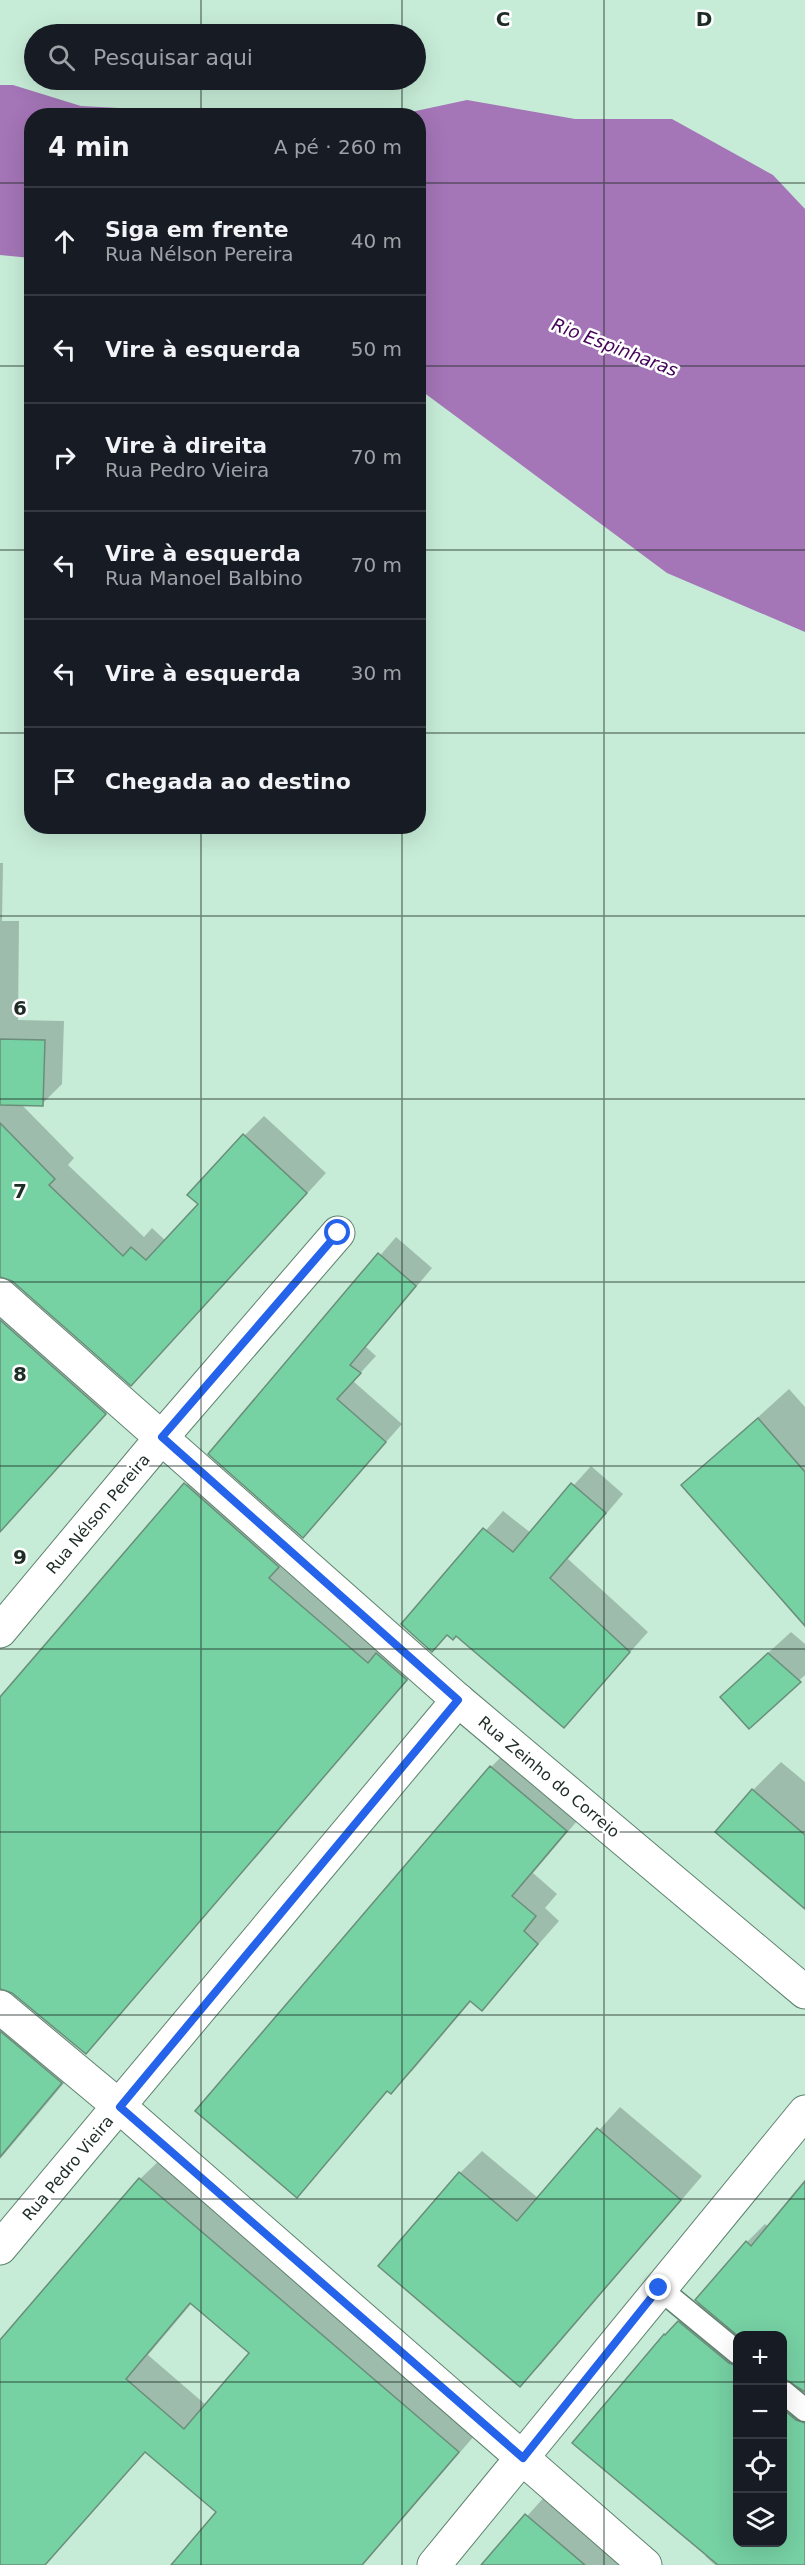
<!DOCTYPE html>
<html lang="pt">
<head>
<meta charset="utf-8">
<style>
	:root { --surface:#171b24; --page:#242831; --text:#f1f3f6; --muted:#9ea1a6; --line:#363941 }
	body { margin:0; font-family:"DejaVu Sans",sans-serif; background:var(--page); color:var(--text) }
	.controls { position:absolute; right:18px; bottom:18px; display:grid; overflow:hidden; border-radius:12px; box-shadow:0 6px 24px #0002 }
	.controls button { width:54px; height:54px; display:grid; place-items:center; padding:0; border:0; border-bottom:2px solid var(--line); background:var(--surface); color:var(--text); font:30px sans-serif }
	.stop { position:absolute; width:18px; height:18px; margin:-14px; border:4px solid #2563eb; border-radius:50%; background:#fff }
	.stop.end { background:#2563eb; border-color:#fff; box-shadow:0 2px 6px #0008 }
	.list { margin:0; padding:0; list-style:none }
	h2 { display:flex; justify-content:space-between; align-items:center; height:78px; margin:0; padding:0 24px; font-size:26px }
	h2 small { font-size:20px; font-weight:400; color:var(--muted) }
	.list li { display:grid; grid-template-columns:39px 1fr auto; gap:18px; align-items:center; box-sizing:border-box; height:108px; padding:0 24px; border-top:2px solid var(--line) }
	.list b { display:block; font-size:22px; white-space:nowrap }
	.list p { margin:0; font-size:20px; white-space:nowrap; color:var(--muted) }
	.list em { font-size:20px; font-style:normal; color:var(--muted) }
	.icon { flex:none; width:33px; height:33px; fill:none; stroke:currentColor; stroke-width:2; stroke-linecap:round; stroke-linejoin:round }
	.map { position:relative; flex:none; width:805px; height:2565px; overflow:hidden }
	.search { position:absolute; background:var(--surface); box-shadow:0 6px 24px #0002; left:24px; top:24px; width:402px; height:66px; display:flex; align-items:center; gap:15px; box-sizing:border-box; padding:0 21px; border-radius:33px; color:var(--muted); font-size:22px }
	.panel { position:absolute; background:var(--surface); box-shadow:0 6px 24px #0002; left:24px; top:108px; width:402px; height:726px; border-radius:24px }
	.map>svg:first-child { display:block }
</style>
</head>
<body>
<div class="map">
<svg width="805" height="2565" viewBox="0 0 805 2565">
	<rect width="100%" height="100%" fill="#c6ecd7"/>
	<g fill="#a475b7">
		<path d="M0 85H13L81 106 252 115 32 116 31 258 0 255Z"/>
		<path d="M467 100 575 119H672L773 175 805 209V632L667 573 419 389 418 116 397 115Z"/>
	</g>
	<g fill="#0003" fill-rule="evenodd">
		<path d="M0 863H3L2 921H19L18 1020 64 1021 62 1084 42 1104H21L74 1158 68 1165 144 1237 152 1228 166 1241 200 1204 245 1135 264 1116 326 1173 131 1384 13 1280 1 1275 2 1281 125 1393 0 1532Z"/>
		<path d="M396 1237 432 1268 366 1347 376 1356 353 1381 402 1424 303 1536 210 1454Z"/>
		<path d="M789 1389 805 1407V1624L683 1485Z"/>
		<path d="M205 1464 425 1660 86 2052 12 1991 1 1987V1993L81 2063 0 2159V1699Z"/>
		<path d="M591 1466 623 1494 568 1559 648 1632 564 1726 456 1634 403 1624 503 1511 531 1533Z"/>
		<path d="M791 1632 805 1644V1675L749 1727 744 1675Z"/>
		<path d="M513 1745 588 1808 533 1873 557 1894 545 1908 559 1921 482 2009 472 2000 413 2070 391 2092 389 2090 297 2196 197 2111 491 1767Z"/>
		<path d="M781 1762 805 1782V1907L753 1790Z"/>
		<path d="M620 2107 702 2176 542 2363 520 2385 460 2173 482 2151 538 2198Z"/>
		<path d="M164 2156 481 2428 363 2565H173L218 2512 146 2451 45 2565H13L0 2553V2342L140 2179ZM192 2303 251 2353 206 2405 148 2355Z"/>
		<path d="M805 2184V2565H715L705 2556 707 2554 574 2443 665 2335 699 2302 747 2242 765 2224 769 2227ZM738 2336H782V2542H738Z"/>
		<path d="M547 2494 631 2565H483Z"/>
	</g>
	<g fill="#76d1a3" stroke="#6a8e7a" stroke-width="1.5" fill-rule="evenodd">
		<path d="M0 1039 45 1040 43 1106 0 1105Z"/>
		<path d="M0 1123 55 1179 49 1185 123 1256 131 1247 146 1260 198 1204 187 1195 243 1134 307 1193 131 1386 12 1281 0 1277Z"/>
		<path d="M378 1253 416 1286 350 1365 361 1373 337 1399 386 1442 303 1538 208 1454Z"/>
		<path d="M0 1320 106 1414 0 1532Z"/>
		<path d="M758 1418 805 1472V1626L681 1485Z"/>
		<path d="M184 1483 279 1567 269 1578 368 1663 376 1653 407 1680 86 2054 12 1993 0 1989V1697Z"/>
		<path d="M571 1483 606 1513 550 1578 630 1652 564 1728 456 1636 453 1640 447 1635 432 1652 401 1624 483 1528 513 1552Z"/>
		<path d="M768 1653 801 1682 749 1729 720 1697Z"/>
		<path d="M490 1766 567 1831 512 1896 536 1916 524 1931 538 1944 482 2011 470 2001 391 2094 387 2091 297 2198 195 2111Z"/>
		<path d="M752 1789 805 1835V1909L715 1832Z"/>
		<path d="M0 2031 62 2083 0 2157Z"/>
		<path d="M597 2128 681 2200 520 2387 378 2266 459 2172 517 2221Z"/>
		<path d="M139 2178 459 2452 362 2565H171L216 2512 145 2452 45 2565H0V2340ZM190 2303 249 2353 184 2429 126 2379Z"/>
		<path d="M805 2181V2392L783 2378V2336H738L695 2300 746 2241 751 2246Z"/>
		<path d="M678 2321 729 2363 738 2366V2542H783V2409L796 2420 805 2423V2565H718L572 2443 664 2334 665 2335Z"/>
		<path d="M525 2514 585 2565H481Z"/>
	</g>
	<g fill="none" stroke-linecap="round" stroke-linejoin="round">
		<defs>
			<g id="lane">
				<path d="M659 2288 738 2353"/>
				<path d="M782 2391 805 2410"/>
			</g>
			<g id="street">
				<path d="M0 1295 458 1700 805 1992"/>
				<path d="M0 1631 162 1437 338 1233"/>
				<path d="M0 2007 120 2107 645 2565"/>
				<path d="M0 2248 458 1700"/>
				<path d="M434 2565 805 2112"/>
			</g>
		</defs>
		<use href="#lane" stroke="#5f826f" stroke-width="25"/>
		<use href="#street" stroke="#5f826f" stroke-width="35"/>
		<use href="#lane" stroke="#fff" stroke-width="22"/>
		<use href="#street" stroke="#fff" stroke-width="33"/>
	</g>
	<g fill="none" stroke-linecap="round" stroke-linejoin="round">
		<path stroke="#2563eb" stroke-width="8" d="M338 1233 162 1437 458 1700 120 2107 523 2458 659 2288"/>
	</g>
	<path fill="none" stroke="#1d2c24" stroke-width="1.5" stroke-opacity="0.55" d="M201 0V34M402 0V34M604 0V2565M201 80V116M402 80V116M0 183H32M418 183H805M0 366H32M418 366H805M0 550H32M418 550H805M0 733H32M418 733H805M201 826V2565M402 826V2565M0 916H805M0 1099H805M0 1282H805M0 1466H805M0 1649H805M0 1832H805M0 2015H805M0 2199H805M0 2382H738M782 2382H805"/>
	<g text-anchor="middle" dominant-baseline="central" stroke-width="5" stroke-linejoin="round" paint-order="stroke">
		<g font-size="16" fill="#1d2c24" stroke="#fff">
			<text transform="translate(98 1514) rotate(-50)">Rua Nélson Pereira</text>
			<text transform="translate(549 1777) rotate(40)">Rua Zeinho do Correio</text>
			<text transform="translate(68 2168) rotate(-50)">Rua Pedro Vieira</text>
		</g>
		<g font-size="18" font-style="italic" fill="#450359" stroke="#fff">
			<text transform="translate(615 347) rotate(21)">Rio Espinharas</text>
		</g>
	</g>
	<g font-size="20" text-anchor="middle" font-weight="bold" fill="#1d2c24" stroke="#fff" stroke-width="5" stroke-linejoin="round" paint-order="stroke">
		<text x="503" y="26">C</text>
		<text x="704" y="26">D</text>
		<text x="20" y="1015">6</text>
		<text x="20" y="1198">7</text>
		<text x="20" y="1381">8</text>
		<text x="20" y="1564">9</text>
	</g>
</svg>
<div class="controls">
<button>+</button>
<button>−</button>
<button><svg class="icon" aria-label="locate" viewBox="0 0 24 24"><circle cx="12" cy="12" r="6"/><path d="M12 2v4M12 18v4M2 12h4M18 12h4"/></svg></button>
<button><svg class="icon" aria-label="layers" viewBox="0 0 24 24"><path d="M12 4l9 5-9 5-9-5zM3 14l9 5 9-5"/></svg></button>
</div>
<div class="stop" style="left:338px;top:1233px"></div>
<div class="stop end" style="left:659px;top:2288px"></div>
<div class="search"><svg class="icon" aria-label="search" viewBox="0 0 24 24"><circle cx="10" cy="10" r="6"/><path d="M15 15l6 6"/></svg>Pesquisar aqui</div>
<section class="panel">
<h2>4 min<small>A pé · 260 m</small></h2>
<ul class="list">
<li><svg class="icon" aria-label="ahead" viewBox="0 0 24 24"><path d="M12 20V5M6 11l6-6 6 6"/></svg><div><b>Siga em frente</b><p>Rua Nélson Pereira</p></div><em>40 m</em></li>
<li><svg class="icon" aria-label="left" viewBox="0 0 24 24"><path d="M17 20v-9H6M10 6l-5 5 5 5"/></svg><div><b>Vire à esquerda</b></div><em>50 m</em></li>
<li><svg class="icon" aria-label="right" viewBox="0 0 24 24"><path d="M7 20v-9h11M14 6l5 5-5 5"/></svg><div><b>Vire à direita</b><p>Rua Pedro Vieira</p></div><em>70 m</em></li>
<li><svg class="icon" aria-label="left" viewBox="0 0 24 24"><path d="M17 20v-9H6M10 6l-5 5 5 5"/></svg><div><b>Vire à esquerda</b><p>Rua Manoel Balbino</p></div><em>70 m</em></li>
<li><svg class="icon" aria-label="left" viewBox="0 0 24 24"><path d="M17 20v-9H6M10 6l-5 5 5 5"/></svg><div><b>Vire à esquerda</b></div><em>30 m</em></li>
<li><svg class="icon" aria-label="arrive" viewBox="0 0 24 24"><path d="M6 21V4h12l-3 4 3 4H6"/></svg><div><b>Chegada ao destino</b></div></li>
</ul>
</section>
</div>
</body>
</html>
